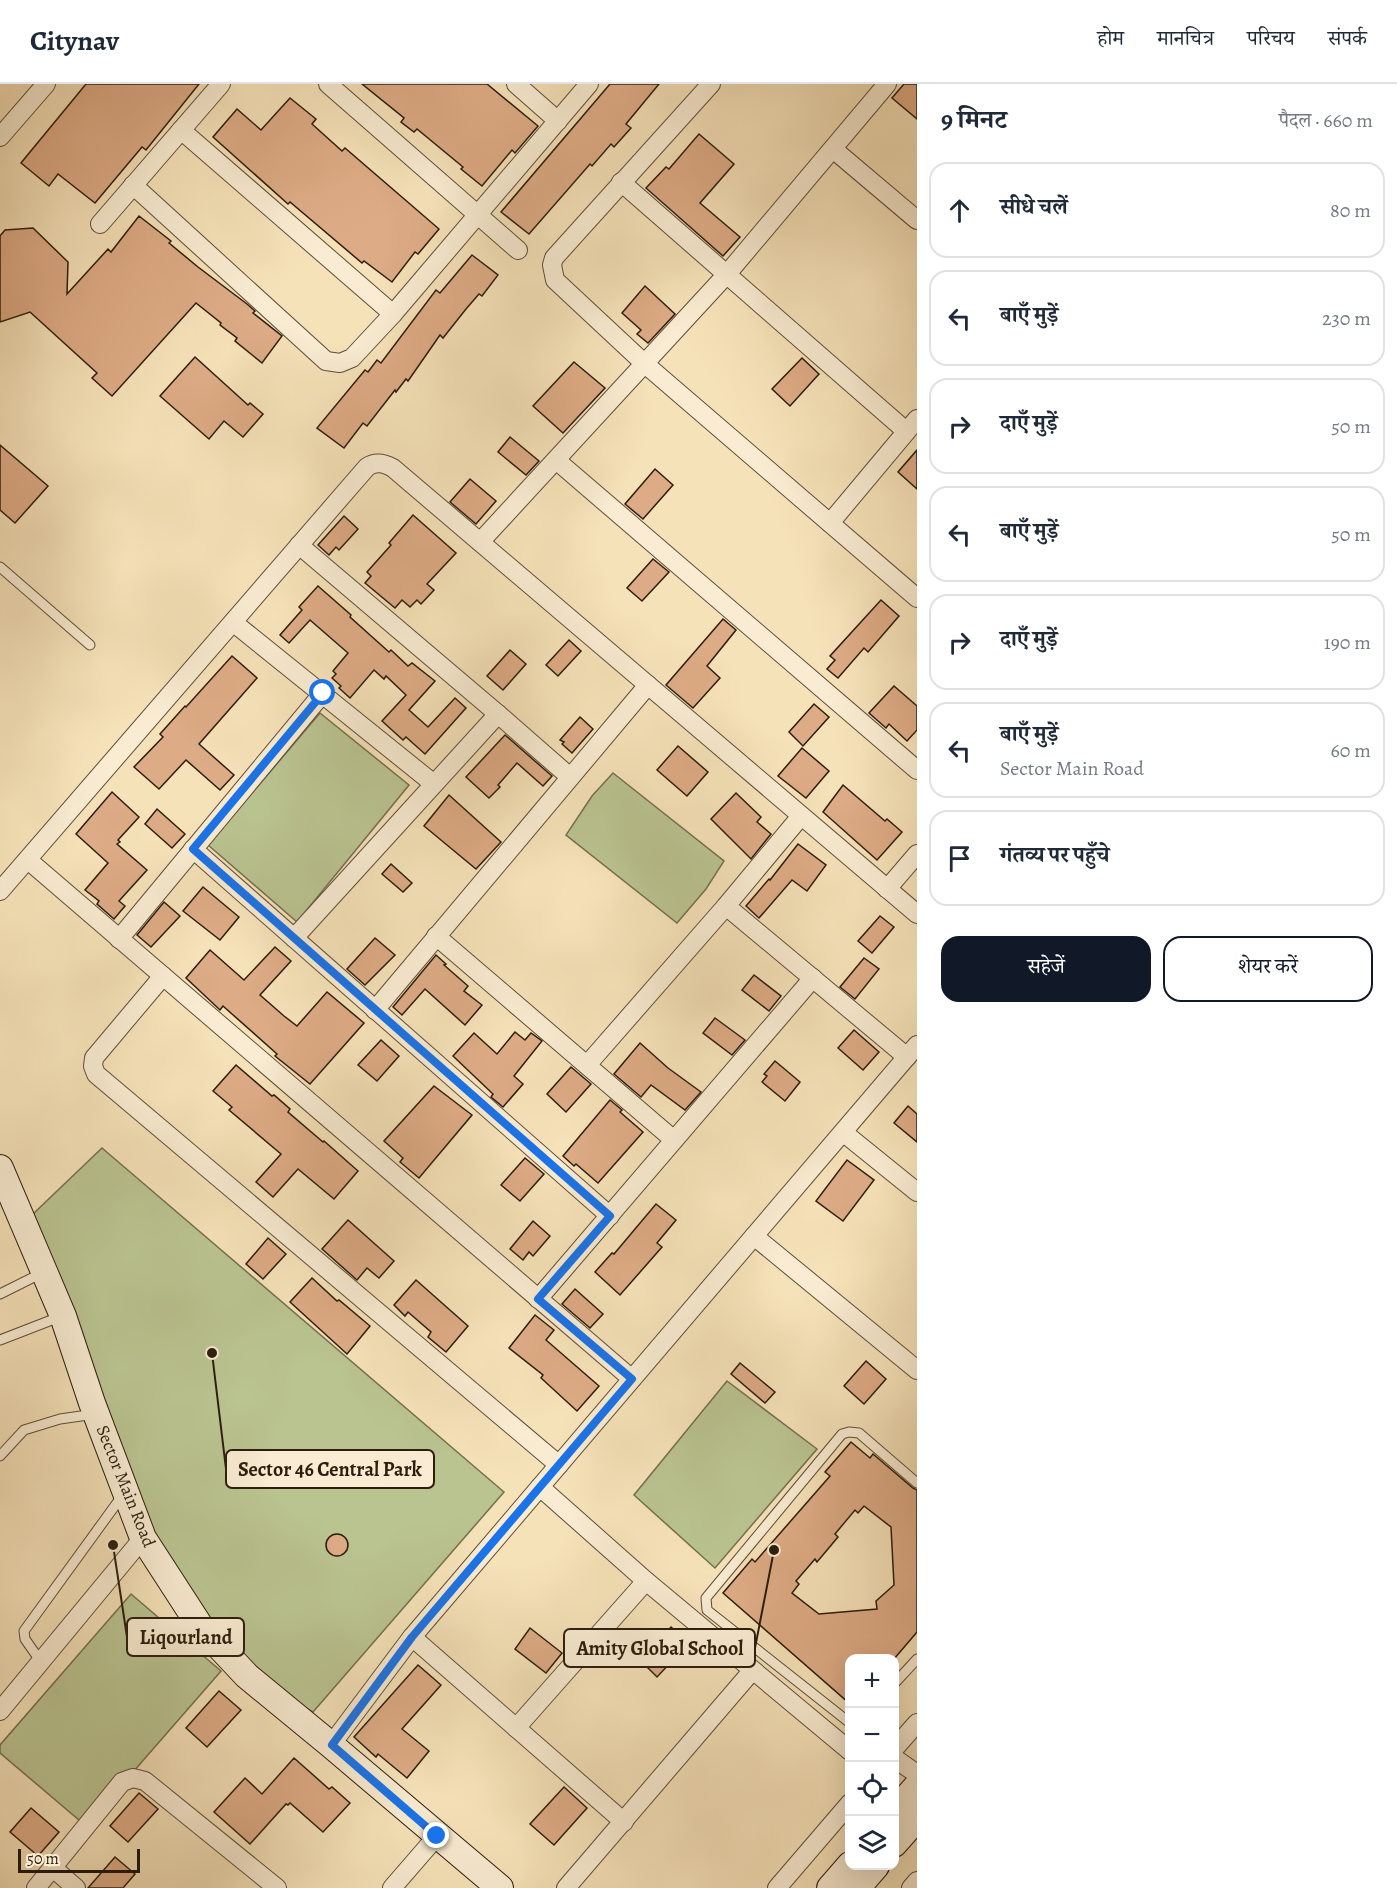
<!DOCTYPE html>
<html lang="hi">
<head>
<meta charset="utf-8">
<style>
	:root { --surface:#fff; --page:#f6f6f7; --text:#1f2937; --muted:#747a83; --line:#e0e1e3; --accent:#111827 }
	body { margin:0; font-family:Alegreya,"Noto Serif Devanagari",serif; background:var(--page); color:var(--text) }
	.controls { position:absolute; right:18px; bottom:18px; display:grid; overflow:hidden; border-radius:12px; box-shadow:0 6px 24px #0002 }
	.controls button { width:54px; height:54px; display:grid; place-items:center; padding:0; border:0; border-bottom:2px solid var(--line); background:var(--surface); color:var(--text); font:30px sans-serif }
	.scale { position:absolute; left:18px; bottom:15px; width:122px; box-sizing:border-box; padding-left:6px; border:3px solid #2c1d0e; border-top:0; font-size:16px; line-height:21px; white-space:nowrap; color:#2c1d0e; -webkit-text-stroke:4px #f9ecd2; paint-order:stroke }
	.stop { position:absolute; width:18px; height:18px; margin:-14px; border:4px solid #1a73e8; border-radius:50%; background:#fff }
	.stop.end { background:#1a73e8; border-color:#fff; box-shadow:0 2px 6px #0008 }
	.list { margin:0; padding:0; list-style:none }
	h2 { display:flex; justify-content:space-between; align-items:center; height:78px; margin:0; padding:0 24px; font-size:26px }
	h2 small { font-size:20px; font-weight:400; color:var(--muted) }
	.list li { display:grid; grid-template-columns:39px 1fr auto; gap:18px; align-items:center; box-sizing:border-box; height:96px; margin:0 12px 12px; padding:0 12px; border:2px solid var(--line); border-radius:18px }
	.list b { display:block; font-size:22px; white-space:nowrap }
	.list p { margin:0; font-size:20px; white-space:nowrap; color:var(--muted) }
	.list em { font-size:20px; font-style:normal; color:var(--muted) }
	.actions { display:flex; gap:12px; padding:18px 24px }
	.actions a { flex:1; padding:14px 0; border:2px solid var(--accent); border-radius:18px; text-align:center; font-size:21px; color:var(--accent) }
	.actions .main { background:var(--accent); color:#fff }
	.icon { flex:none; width:33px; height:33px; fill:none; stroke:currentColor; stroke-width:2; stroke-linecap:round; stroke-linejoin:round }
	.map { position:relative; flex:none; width:917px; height:1804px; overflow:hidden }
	header { display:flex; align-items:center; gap:36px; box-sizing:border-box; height:84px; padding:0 30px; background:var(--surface); border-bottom:2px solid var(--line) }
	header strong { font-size:28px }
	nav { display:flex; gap:33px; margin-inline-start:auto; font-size:21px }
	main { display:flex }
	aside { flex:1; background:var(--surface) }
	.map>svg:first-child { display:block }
</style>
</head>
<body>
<header>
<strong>Citynav</strong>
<nav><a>होम</a><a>मानचित्र</a><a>परिचय</a><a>संपर्क</a></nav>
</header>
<main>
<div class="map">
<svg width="917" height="1804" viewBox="0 0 917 1804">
	<rect width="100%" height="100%" fill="#f6e2b9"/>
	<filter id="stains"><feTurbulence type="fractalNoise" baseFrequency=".00333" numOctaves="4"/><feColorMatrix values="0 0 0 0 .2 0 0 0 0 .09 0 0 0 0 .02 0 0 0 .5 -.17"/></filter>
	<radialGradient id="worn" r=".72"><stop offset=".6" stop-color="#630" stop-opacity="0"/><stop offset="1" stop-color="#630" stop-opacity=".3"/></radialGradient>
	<g fill="#bac491" stroke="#737050" stroke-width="1.5">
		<path d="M320 629 409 701 297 838 208 761Z"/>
		<path d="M613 689 724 777 706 805 677 839 566 751 592 712Z"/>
		<path d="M102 1064 504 1408 313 1628 268 1602 180 1505 149 1449 32 1131Z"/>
		<path d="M727 1297 817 1365 715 1484 634 1411Z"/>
		<path d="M131 1510 221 1587 86 1742 0 1669V1661Z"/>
	</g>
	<g fill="#ddab85" stroke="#2c1d0e" stroke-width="1.5" fill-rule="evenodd">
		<path d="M86 0H199L146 66 142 63 95 119 58 90 49 102 21 79Z"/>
		<path d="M362 0H487L538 42 515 69 512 66 482 102 461 85 463 83 417 45 414 48 401 38 404 34Z"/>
		<path d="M610 0H659L626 40 631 44 614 63 611 60 592 82 590 80 529 150 501 128Z"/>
		<path d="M904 0H917V35L892 14Z"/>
		<path d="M290 14 316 35 312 40 342 67 345 64 439 145 418 170 415 168 392 198 364 177 362 179 290 118 288 120 213 53 237 25 261 46Z"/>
		<path d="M699 50 734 80 700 119 740 153 723 172 646 104 666 83 669 85Z"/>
		<path d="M139 132 171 157 169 159 198 183 247 220 255 227 253 229 282 252 262 279 235 257 237 254 220 241 221 239 196 219 112 312 92 294 97 289 30 228 0 238V152L5 146 33 144 68 178 67 210 108 165 111 168Z"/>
		<path d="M472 171 498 191 482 212 479 210 466 225 443 254 440 251 408 297 406 295 396 308 395 306 367 342 363 339 344 364 317 344 365 286 368 288 377 276 381 279 436 206 440 209Z"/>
		<path d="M645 202 675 230 648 259 637 250 641 246 622 229Z"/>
		<path d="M195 273 248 321 250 319 263 330 243 353 224 337 209 355 160 312Z"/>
		<path d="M802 274 819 290 790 322 772 305Z"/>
		<path d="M574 278 605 304 563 349 533 322Z"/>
		<path d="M510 353 539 377 526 391 498 368Z"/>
		<path d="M0 361 48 402 15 439 0 426Z"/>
		<path d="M917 366V405L898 388Z"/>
		<path d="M655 385 673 401 643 435 625 420Z"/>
		<path d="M470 395 496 417 476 440 450 418Z"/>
		<path d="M413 431 456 469 427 500 434 506 421 520 417 516 410 523 402 516 395 524 365 499 371 492 367 488 391 461 389 459Z"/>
		<path d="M344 432 358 445 339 466 336 463 329 471 318 461Z"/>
		<path d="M653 475 669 488 642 517 627 504Z"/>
		<path d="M318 502 351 531 350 533 389 568 391 566 408 582 412 579 435 597 409 626 428 643 455 614 466 624 425 670 406 653 403 656 382 637 406 611 386 592 384 595 374 586 350 614 339 604 341 602 332 594 336 590 333 587 348 569 310 536 289 559 280 551 302 526 299 523Z"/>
		<path d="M881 516 899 532 868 568 864 564 838 594 827 585 835 576 830 572Z"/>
		<path d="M723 535 736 546 707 582 720 594 693 624 666 601Z"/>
		<path d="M569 556 581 567 558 592 546 581Z"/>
		<path d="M510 566 526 580 503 606 487 592Z"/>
		<path d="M232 572 257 594 199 660 234 691 220 706 186 676 159 705 134 683 163 653 160 650 185 622 186 623Z"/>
		<path d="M894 602 917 622V646L907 657 889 640 886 644 869 629Z"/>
		<path d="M814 620 829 633 803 662 789 648Z"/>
		<path d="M580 633 593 645 572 669 562 660 564 658 560 656Z"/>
		<path d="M505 651 552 692 543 702 517 679 498 701 500 703 489 714 466 693Z"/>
		<path d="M678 662 708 688 687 712 657 686Z"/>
		<path d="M802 664 829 687 806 714 778 692Z"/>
		<path d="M843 701 885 737 887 735 902 748 877 776 823 728Z"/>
		<path d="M112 708 139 733 118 756 120 758 117 760 147 786 119 817 125 822 114 835 97 820 99 817 85 806 108 779 76 750Z"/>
		<path d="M736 709 761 733 757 738 771 750 751 775 711 735Z"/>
		<path d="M449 711 501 758 476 785 424 742Z"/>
		<path d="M157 725 185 750 172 764 145 740Z"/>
		<path d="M798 760 826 781 807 807 792 796 759 834 746 822 769 795 770 796Z"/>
		<path d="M391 780 412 799 403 808 382 790Z"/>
		<path d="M203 803 239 833 220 856 183 827Z"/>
		<path d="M164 818 180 832 151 863 137 851Z"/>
		<path d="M880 832 894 843 872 869 858 857Z"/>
		<path d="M375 854 395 871 365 901 347 885Z"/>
		<path d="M275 863 291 877 260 911 284 932 297 942 327 908 364 939 310 1000 275 972 277 970 223 922 220 926 186 894 210 866 244 896Z"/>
		<path d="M436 871 446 880 444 881 468 902 464 907 482 921 465 941 425 905 402 931 393 923Z"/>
		<path d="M864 874 879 885 855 915 840 903Z"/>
		<path d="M754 891 781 912 769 927 742 906Z"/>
		<path d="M715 934 745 956 732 971 703 949Z"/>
		<path d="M854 946 879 968 863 986 838 964Z"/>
		<path d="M515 948 525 956 531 949 542 957 514 992 523 1000 503 1023 491 1013 493 1010 453 972 474 949 497 970Z"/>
		<path d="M381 956 399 972 377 997 358 981Z"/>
		<path d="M640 959 668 984 701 1008 685 1026 651 1001 641 1013 614 990Z"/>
		<path d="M775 977 800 998 785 1017 762 998 767 992 764 990Z"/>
		<path d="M236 981 272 1012 274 1011 290 1025 288 1028 323 1058 324 1057 358 1087 334 1115 298 1085 273 1113 256 1098 281 1070 229 1026 232 1023 213 1007Z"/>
		<path d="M571 983 591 1000 566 1028 547 1010Z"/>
		<path d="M434 1002 472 1031 419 1094 400 1078 403 1074 384 1057Z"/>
		<path d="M610 1016 622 1026 620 1028 643 1048 598 1099 576 1080 574 1082 563 1072Z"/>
		<path d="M908 1022 917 1030V1058L894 1039Z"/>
		<path d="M525 1074 544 1090 520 1117 501 1101Z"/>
		<path d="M847 1076 874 1096 843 1137 816 1117Z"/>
		<path d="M656 1120 676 1136 657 1159 662 1163 620 1211 595 1188 612 1169 614 1170Z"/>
		<path d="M348 1136 394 1177 379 1194 367 1184 357 1196 322 1165Z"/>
		<path d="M533 1137 550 1152 533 1172 529 1168 523 1176 510 1165Z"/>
		<path d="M268 1154 286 1170 263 1195 246 1180Z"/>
		<path d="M312 1194 337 1217 339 1216 370 1242 347 1270 290 1218Z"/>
		<path d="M416 1196 468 1242 446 1268 428 1253 431 1248 408 1228 405 1232 394 1221Z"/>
		<path d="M575 1205 603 1230 590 1244 562 1220Z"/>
		<path d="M535 1231 554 1246 546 1256 599 1302 577 1327 541 1294 543 1291 509 1264Z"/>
		<path d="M866 1277 886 1295 864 1320 844 1302Z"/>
		<path d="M740 1279 775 1308 765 1319 731 1290Z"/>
		<path d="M851 1358 870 1374 873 1370 913 1404 917 1406V1548L894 1575H849V1619L723 1509 752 1475 755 1478 830 1392 825 1388ZM864 1422 891 1443 894 1501 876 1517 877 1525 819 1530 792 1509 799 1500 796 1497 815 1475 817 1478 838 1453 835 1450 855 1426 858 1429Z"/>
		<circle cx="337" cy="1461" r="11"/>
		<path d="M671 1543 689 1559 657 1593 636 1572 651 1556 655 1560Z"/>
		<path d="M530 1544 562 1569 546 1589 515 1565Z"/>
		<path d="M418 1581 441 1601 402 1645 429 1667 407 1694 378 1670 376 1673 354 1653Z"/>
		<path d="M219 1607 241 1626 207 1663 186 1644Z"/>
		<path d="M294 1674 329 1705 332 1703 350 1719 323 1748 290 1719 288 1721 286 1720 250 1760 214 1728 245 1694 262 1710Z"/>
		<path d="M564 1703 587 1724 554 1761 530 1740Z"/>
		<path d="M139 1709 158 1725 128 1758 110 1742Z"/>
		<path d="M31 1724 59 1748 38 1772 10 1748Z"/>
		<path d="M115 1773 135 1790 123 1804H88Z"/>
	</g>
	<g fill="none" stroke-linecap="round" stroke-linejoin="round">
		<defs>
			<g id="lane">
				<path d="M0 483 90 561"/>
				<path d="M0 1210 44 1188"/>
				<path d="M0 1256 62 1232"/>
				<path d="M0 1372 24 1346 60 1335 95 1330"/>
				<path d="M41 1578 25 1555 24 1547 122 1412"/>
				<path d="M894 1600 917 1575"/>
				<path d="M850 1639 707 1526 706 1514 842 1350 849 1348 859 1349 917 1399"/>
			</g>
			<g id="street">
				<path d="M328 0 518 166"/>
				<path d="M516 0 558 37"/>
				<path d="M711 0 554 174 552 181 555 196 645 280 917 514"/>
				<path d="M181 46 393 230"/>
				<path d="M0 53 46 0"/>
				<path d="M833 65 917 136"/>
				<path d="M621 98 906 347"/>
				<path d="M133 101 326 277 340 279 352 274 393 230 589 0"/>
				<path d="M100 140 221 0"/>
				<path d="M556 376 917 686"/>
				<path d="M830 439 917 335"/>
				<path d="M480 458 727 190 887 0"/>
				<path d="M299 461 498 630 570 693"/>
				<path d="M234 539 434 700"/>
				<path d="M193 765 610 1132"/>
				<path d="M28 776 632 1295"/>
				<path d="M887 805 917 770"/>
				<path d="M0 807 367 383C376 377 384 379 393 384L917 830"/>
				<path d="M726 822 907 973"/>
				<path d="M436 852 674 1056"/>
				<path d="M294 854 498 630"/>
				<path d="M119 855 323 609"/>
				<path d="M163 892 94 974 93 982 96 990 559 1381"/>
				<path d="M375 926 648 601"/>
				<path d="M587 981 726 822 801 732"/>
				<path d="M844 1049 917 1108"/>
				<path d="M754 1152 917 1286"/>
				<path d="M538 1215 813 894"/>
				<path d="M540 1403 646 1497 850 1667"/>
				<path d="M412 1553 624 1738"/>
				<path d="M0 1627 143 1454"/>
				<path d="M516 1644 646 1497"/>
				<path d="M331 1661 412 1553 917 961"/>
				<path d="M894 1665 917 1639"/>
				<path d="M894 1674 917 1690"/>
				<path d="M53 1784 76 1804"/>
				<path d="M36 1804 122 1698 133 1694 145 1697 277 1804"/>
				<path d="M392 1804 437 1752"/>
				<path d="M566 1804 752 1587"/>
				<path d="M777 1804 850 1719"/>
				<path d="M911 1804 917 1797"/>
			</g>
			<g id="secondary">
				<path d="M0 1084 63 1232 92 1319 143 1454 200 1542 247 1592 331 1661 500 1804"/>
				<path d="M894 1728 917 1702"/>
				<path d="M894 1760 917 1734"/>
				<path d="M830 1804 850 1781"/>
				<path d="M857 1804 876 1782"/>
			</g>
		</defs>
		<use href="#lane" stroke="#5e4e39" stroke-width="11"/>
		<use href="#street" stroke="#5e4e39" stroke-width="20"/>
		<use href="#secondary" stroke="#2c1d0e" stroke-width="28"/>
		<use href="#lane" stroke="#f9ecd2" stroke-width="9"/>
		<use href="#street" stroke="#f9ecd2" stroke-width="18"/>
		<use href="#secondary" stroke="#f9ecd2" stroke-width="26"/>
	</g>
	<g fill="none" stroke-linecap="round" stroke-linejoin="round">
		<path stroke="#1a73e8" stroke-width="8" d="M323 609 193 765 610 1132 538 1215 632 1295 412 1553 332 1661 437 1752"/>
	</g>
	<g text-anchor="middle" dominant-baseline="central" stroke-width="4.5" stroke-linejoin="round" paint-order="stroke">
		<g font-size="18" fill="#2c1d0e" stroke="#f9ecd2">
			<text transform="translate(126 1402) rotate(68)">Sector Main Road</text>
		</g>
	</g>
	<path fill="none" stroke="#2c1d0e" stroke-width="2" d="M212 1269L226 1385M113 1461L127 1553M774 1466L755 1564"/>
	<g fill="#2c1d0e" stroke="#f9ecd2" stroke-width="2">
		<circle cx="212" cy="1269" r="6"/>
		<circle cx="113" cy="1461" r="6"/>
		<circle cx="774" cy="1466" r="6"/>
	</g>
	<g fill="#f9ecd2" stroke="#2c1d0e" stroke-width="2">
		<rect x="226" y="1366" width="208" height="38" rx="6"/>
		<rect x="127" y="1534" width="117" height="38" rx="6"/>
		<rect x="564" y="1545" width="191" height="38" rx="6"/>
	</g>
	<g font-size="20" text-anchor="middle" font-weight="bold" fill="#2c1d0e">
		<text x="330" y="1392">Sector 46 Central Park</text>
		<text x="186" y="1560">Liqourland</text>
		<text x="660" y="1571">Amity Global School</text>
	</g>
	<rect width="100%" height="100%" filter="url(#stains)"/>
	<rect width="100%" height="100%" fill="url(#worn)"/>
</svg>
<div class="controls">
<button>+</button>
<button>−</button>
<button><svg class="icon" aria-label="locate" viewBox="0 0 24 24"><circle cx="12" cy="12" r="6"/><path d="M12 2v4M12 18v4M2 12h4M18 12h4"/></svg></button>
<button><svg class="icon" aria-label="layers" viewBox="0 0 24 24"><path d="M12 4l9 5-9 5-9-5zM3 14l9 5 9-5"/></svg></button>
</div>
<div class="scale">50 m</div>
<div class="stop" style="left:323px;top:609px"></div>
<div class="stop end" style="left:437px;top:1752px"></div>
</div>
<aside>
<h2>9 मिनट<small>पैदल · 660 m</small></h2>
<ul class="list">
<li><svg class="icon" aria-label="ahead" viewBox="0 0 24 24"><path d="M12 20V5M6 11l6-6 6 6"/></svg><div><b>सीधे चलें</b></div><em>80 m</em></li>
<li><svg class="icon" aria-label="left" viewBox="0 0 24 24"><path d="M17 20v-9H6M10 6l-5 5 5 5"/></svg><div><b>बाएँ मुड़ें</b></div><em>230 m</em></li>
<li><svg class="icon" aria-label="right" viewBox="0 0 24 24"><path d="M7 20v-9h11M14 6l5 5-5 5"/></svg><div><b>दाएँ मुड़ें</b></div><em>50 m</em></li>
<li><svg class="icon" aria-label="left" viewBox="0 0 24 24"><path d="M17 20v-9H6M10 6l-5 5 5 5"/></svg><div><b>बाएँ मुड़ें</b></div><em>50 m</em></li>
<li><svg class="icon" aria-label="right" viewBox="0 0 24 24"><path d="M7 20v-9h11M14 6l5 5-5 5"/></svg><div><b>दाएँ मुड़ें</b></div><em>190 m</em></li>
<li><svg class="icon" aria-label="left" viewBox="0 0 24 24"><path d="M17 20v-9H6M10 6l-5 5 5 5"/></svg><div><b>बाएँ मुड़ें</b><p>Sector Main Road</p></div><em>60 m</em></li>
<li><svg class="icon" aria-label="arrive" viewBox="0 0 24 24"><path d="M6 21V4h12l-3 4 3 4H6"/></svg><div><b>गंतव्य पर पहुँचे</b></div></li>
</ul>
<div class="actions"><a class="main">सहेजें</a><a>शेयर करें</a></div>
</aside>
</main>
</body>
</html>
